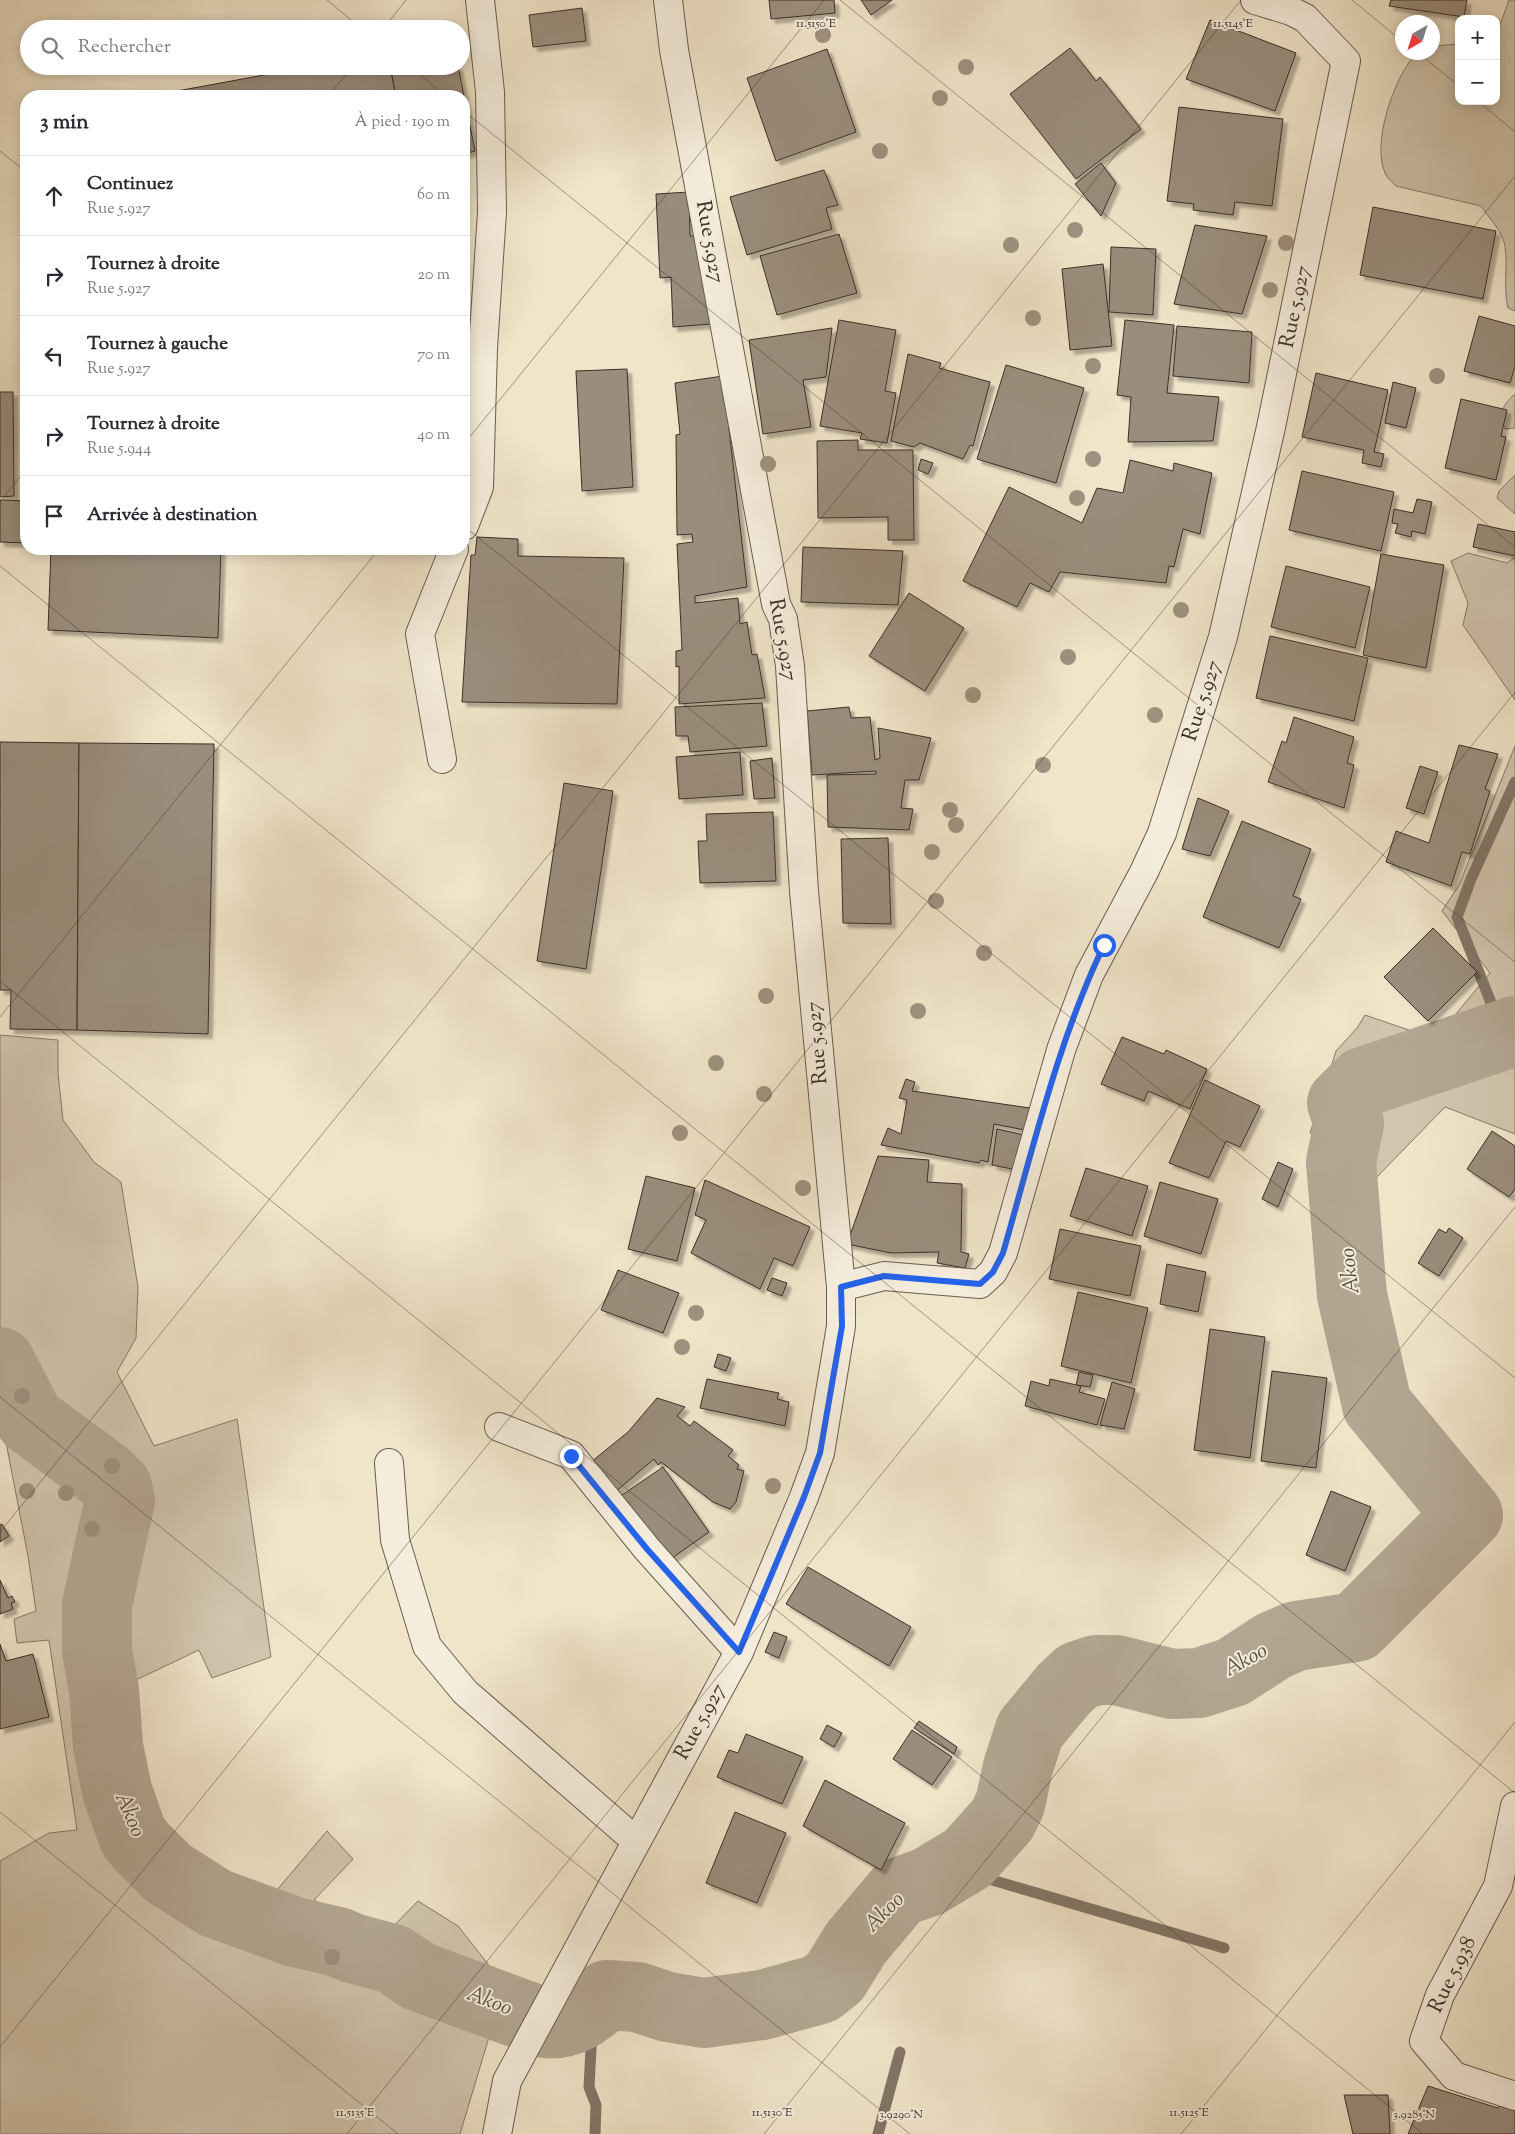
<!DOCTYPE html>
<html lang="fr">
<head>
<meta charset="utf-8">
<style>
	:root { --surface:#fff; --page:#f7f7f7; --text:#2b2b33; --muted:#7c7c81; --line:#e1e1e2 }
	body { margin:0; font-family:"Sorts Mill Goudy",serif; background:var(--page); color:var(--text) }
	.controls { position:absolute; right:15px; top:15px; display:grid; overflow:hidden; border-radius:10px; box-shadow:0 2px 12px #0003 }
	.controls button { width:45px; height:45px; display:grid; place-items:center; padding:0; border:0; border-bottom:1px solid var(--line); background:var(--surface); color:var(--text); font:25px sans-serif }
	.compass { position:absolute; left:1395px; top:15px; width:45px; height:45px; border-radius:50%; background:var(--surface); box-shadow:0 2px 12px #0003; rotate:219deg }
	.stop { position:absolute; width:15px; height:15px; margin:-11px; border:4px solid #2563eb; border-radius:50%; background:#fff }
	.stop.end { background:#2563eb; border-color:#fff; box-shadow:0 1px 5px #0008 }
	.list { margin:0; padding:0; list-style:none }
	h2 { display:flex; justify-content:space-between; align-items:center; height:65px; margin:0; padding:0 20px; font-size:21px }
	h2 small { font-size:16px; font-weight:400; color:var(--muted) }
	.list li { display:grid; grid-template-columns:32px 1fr auto; gap:15px; align-items:center; box-sizing:border-box; height:80px; padding:0 20px; border-top:1px solid var(--line) }
	.list b { display:block; font-size:19px; white-space:nowrap }
	.list p { margin:0; font-size:16px; white-space:nowrap; color:var(--muted) }
	.list em { font-size:16px; font-style:normal; color:var(--muted) }
	.icon { flex:none; width:28px; height:28px; fill:none; stroke:currentColor; stroke-width:2; stroke-linecap:round; stroke-linejoin:round }
	.map { position:relative; flex:none; width:1515px; height:2134px; overflow:hidden }
	.search { position:absolute; background:var(--surface); box-shadow:0 2px 12px #0003; left:20px; top:20px; width:450px; height:55px; display:flex; align-items:center; gap:12px; box-sizing:border-box; padding:0 18px; border-radius:28px; color:var(--muted); font-size:19px }
	.panel { position:absolute; background:var(--surface); box-shadow:0 2px 12px #0003; left:20px; top:90px; width:450px; height:465px; border-radius:20px }
	.map>svg:first-child { display:block }
</style>
</head>
<body>
<div class="map">
<svg width="1515" height="2134" viewBox="0 0 1515 2134">
	<defs>
		<filter id="shadow"><feDropShadow dx="4.5" dy="4.5" stdDeviation="1" flood-color="#0004"/></filter>
	</defs>
	<rect width="100%" height="100%" fill="#f0e4c9"/>
	<filter id="stains"><feTurbulence type="fractalNoise" baseFrequency=".004" numOctaves="4"/><feColorMatrix values="0 0 0 0 .2 0 0 0 0 .09 0 0 0 0 .02 0 0 0 .5 -.17"/></filter>
	<radialGradient id="worn" r=".72"><stop offset=".6" stop-color="#630" stop-opacity="0"/><stop offset="1" stop-color="#630" stop-opacity=".3"/></radialGradient>
	<g fill="#d1c5ae" stroke="#867a6b">
		<path d="M1509 0H1515V311L1508 308C1503 288 1508 267 1505 246 1503 232 1489 218 1481 206L1396 186C1393 183 1388 179 1386 175 1370 145 1395 74 1417 53L1432 52 1433 46 1459 44V101H1496V36Z"/>
		<path d="M1515 394V428L1505 429C1498 414 1503 404 1515 394Z"/>
		<path d="M1515 475V514L1497 498 1499 491Z"/>
		<path d="M1468 553 1507 563 1515 557V700L1463 625 1468 603 1451 561Z"/>
		<path d="M1515 746V1134L1445 1107 1374 1180 1310 1133 1336 1051 1357 1028 1365 1015 1435 1039 1490 973 1442 911 1459 885Z"/>
		<path d="M0 1035 58 1040V1073L63 1120 94 1162 121 1182 138 1287 136 1338 117 1372 154 1446 237 1419 271 1657 212 1678 199 1650 117 1689 150 1779 129 1805 186 1867 270 1898 327 1831 353 1859 314 1900 381 1939 418 1901 458 1926 488 1964 499 1988 492 2027 460 2134H0V1861L49 1833 77 1830 49 1640 17 1643 14 1619 36 1611 28 1556 3 1427 0 1426Z"/>
	</g>
	<g fill="none" stroke-linecap="round" stroke-linejoin="round">
		<g stroke="#837668" stroke-width="11">
			<path d="M1503 1033 1457 917 1471 879 1515 782"/>
			<path d="M951 1868 1224 1948"/>
			<path d="M584 2014 590 2018 592 2030 589 2087 596 2105 595 2134"/>
			<path d="M878 2134 900 2052"/>
		</g>
		<path stroke="#b3a692" stroke-width="70" d="M0 1362 30 1420 107 1477 117 1487 120 1500 97 1605V1651L104 1690 108 1746 117 1791 133 1836 142 1847 168 1873 215 1903 295 1932 338 1942 352 1948 393 1959 418 1976 545 2023C571 2026 588 2011 607 1995L637 1997 668 2007 704 2013 762 2005 820 1989 835 1977 856 1943 899 1892 928 1882 968 1858 1002 1820 1010 1804 1018 1767 1030 1730 1064 1689 1078 1676 1096 1670H1116L1172 1684 1199 1683 1233 1672 1273 1646 1296 1636 1356 1627 1468 1515 1377 1405 1352 1295 1341 1162 1349 1123 1342 1103 1363 1082 1515 1031"/>
	</g>
	<g fill="#9a8d7c" stroke="#3c2f28" filter="url(#shadow)">
		<path d="M769 0H834L835 13 771 19Z"/>
		<path d="M861 0H892L871 15Z"/>
		<path d="M1391 0H1467L1464 17 1389 6Z"/>
		<path d="M582 8 586 41 533 47 529 15Z"/>
		<path d="M1210 20 1296 53 1275 111 1186 79Z"/>
		<path d="M1070 48 1096 81 1100 77 1141 129 1076 179 1010 94Z"/>
		<path d="M827 49 856 132 776 161 747 78Z"/>
		<path d="M313 66H390L396 96H150Z"/>
		<path d="M390 66H458L475 151 464 154V96H396Z"/>
		<path d="M1179 107 1283 119 1272 206 1235 202 1233 215 1193 210 1194 204 1167 201Z"/>
		<path d="M1101 163 1116 183 1101 216 1075 184Z"/>
		<path d="M824 170 838 205 826 208 832 229 747 255 730 197Z"/>
		<path d="M689 192 690 236H695L711 324 673 327 671 277 660 278 656 194Z"/>
		<path d="M1373 207 1496 231 1483 299 1360 275Z"/>
		<path d="M1195 225 1267 236 1242 314 1174 304Z"/>
		<path d="M839 234 857 293 777 315 760 256Z"/>
		<path d="M1111 247 1156 249 1153 315 1109 312Z"/>
		<path d="M1103 264 1112 346 1070 350 1062 269Z"/>
		<path d="M1479 316 1515 326V366L1510 383 1464 371Z"/>
		<path d="M839 320 896 330 885 391 896 393 887 443 860 439 862 433 820 426Z"/>
		<path d="M1125 320 1174 325 1167 393 1219 397 1213 441 1128 442 1131 397 1117 395Z"/>
		<path d="M1177 326 1252 332 1249 383 1173 376Z"/>
		<path d="M832 328 826 377 803 380 811 427 763 434 749 340Z"/>
		<path d="M908 354 941 363 939 368 990 382 973 446 970 445 963 459 920 443 914 447 891 441Z"/>
		<path d="M1006 365 1084 388 1056 483 977 459Z"/>
		<path d="M627 369 633 487 582 491 576 371Z"/>
		<path d="M1316 373 1388 390 1374 452 1384 454 1381 467 1362 463 1364 450 1302 437Z"/>
		<path d="M723 376 747 587 695 596V603L738 598 740 624 747 622 752 655 757 654 765 698 679 704V666L676 667V651L682 650 677 544 693 542 692 534 677 535 676 435 680 434 675 383Z"/>
		<path d="M1393 382 1416 388 1406 428 1385 423Z"/>
		<path d="M0 392H13L14 496 0 497Z"/>
		<path d="M1461 399 1507 410 1501 436 1506 437 1496 480 1445 468Z"/>
		<path d="M858 440V450H913L914 540H888V517L818 518 817 441Z"/>
		<path d="M921 459 933 463 928 474 918 470Z"/>
		<path d="M1130 460 1173 471 1174 463 1212 473 1200 534 1183 529 1174 567 1169 566 1166 583 1060 572 1049 592 1030 583 1017 607 963 581 1009 487 1082 523 1097 488 1123 493Z"/>
		<path d="M1302 471 1394 492 1381 551 1289 530Z"/>
		<path d="M1417 499 1432 502 1425 534 1412 531 1411 537 1395 533 1398 524 1392 523 1394 509 1413 513Z"/>
		<path d="M0 500 26 501V543L0 542Z"/>
		<path d="M1478 524 1515 532V556L1473 547Z"/>
		<path d="M477 537 518 539V556L624 558 617 704 462 702 471 555H475Z"/>
		<path d="M803 547 903 551 898 605 801 602Z"/>
		<path d="M51 549H221L218 638 48 630Z"/>
		<path d="M1381 554 1444 565 1426 668 1363 655Z"/>
		<path d="M1286 566 1370 587 1355 648 1271 627Z"/>
		<path d="M909 593 964 628 925 691 869 656Z"/>
		<path d="M1270 636 1368 658 1354 721 1256 698Z"/>
		<path d="M762 703 767 746 690 752 688 736H676L675 707Z"/>
		<path d="M849 707 851 718 870 717 875 760 880 758 878 728 931 738 919 780H905L901 808 913 809 909 830 828 827 827 775 876 774V771L812 775 807 711Z"/>
		<path d="M1294 717 1354 737 1347 763 1354 765 1344 808 1268 782 1282 741 1286 743Z"/>
		<path d="M0 742 79 743 77 1030 10 1029 11 990H0Z"/>
		<path d="M79 743 214 744 208 1034 77 1030Z"/>
		<path d="M1459 745 1498 754 1485 789 1490 791 1470 854 1462 852 1451 886 1386 862 1396 831 1429 843Z"/>
		<path d="M740 752 743 795 679 799 676 757Z"/>
		<path d="M772 758 775 798 754 799 750 761Z"/>
		<path d="M1420 766 1438 772 1424 814 1406 808Z"/>
		<path d="M564 783 613 791 586 969 537 961Z"/>
		<path d="M1198 798 1229 811 1210 856 1182 849Z"/>
		<path d="M773 812 776 881 700 883 698 841H707L706 814Z"/>
		<path d="M1242 821 1311 849 1293 896 1301 899 1279 948 1203 917Z"/>
		<path d="M888 838 891 924 843 923 841 839Z"/>
		<path d="M1433 928 1477 972 1428 1021 1384 977Z"/>
		<path d="M1122 1037 1164 1054 1166 1050 1207 1069 1190 1109 1148 1091 1144 1101 1101 1084Z"/>
		<path d="M906 1079 915 1082 912 1091 1037 1109 1030 1131 994 1124 988 1162 981 1160 979 1163 881 1145 888 1128 901 1134 907 1100 899 1098Z"/>
		<path d="M1205 1080 1260 1106 1240 1147 1226 1141 1209 1178 1169 1163Z"/>
		<path d="M997 1129 1029 1136 1017 1170 992 1165Z"/>
		<path d="M1492 1131 1515 1146V1189L1509 1197 1467 1169Z"/>
		<path d="M878 1156 929 1160 927 1182 962 1184 961 1252 969 1254 965 1268 937 1263 939 1252 891 1253 847 1244Z"/>
		<path d="M1278 1162 1293 1169 1278 1207 1262 1199Z"/>
		<path d="M1086 1168 1148 1186 1132 1236 1070 1216Z"/>
		<path d="M646 1176 695 1188 677 1261 628 1249Z"/>
		<path d="M705 1180 810 1227 793 1266 774 1258 760 1289 691 1253 706 1220 695 1215Z"/>
		<path d="M1160 1182 1218 1199 1201 1254 1144 1236Z"/>
		<path d="M1449 1228 1463 1238 1439 1276 1418 1263 1439 1229 1446 1233Z"/>
		<path d="M1060 1229 1141 1246 1130 1296 1049 1279Z"/>
		<path d="M1167 1264 1206 1272 1198 1312 1160 1304Z"/>
		<path d="M618 1270 679 1293 663 1333 601 1310Z"/>
		<path d="M772 1278 787 1283 782 1296 767 1290Z"/>
		<path d="M1078 1292 1148 1308 1131 1383 1061 1366Z"/>
		<path d="M1210 1329 1265 1337 1250 1458 1194 1450Z"/>
		<path d="M718 1354 731 1358 726 1371 714 1367Z"/>
		<path d="M1272 1371 1327 1378 1316 1468 1261 1461Z"/>
		<path d="M1079 1372 1093 1375 1090 1387 1076 1385Z"/>
		<path d="M707 1379 779 1393 777 1399 789 1402 785 1426 700 1408Z"/>
		<path d="M1050 1379 1081 1386 1079 1392 1105 1399 1097 1425 1025 1406 1031 1381 1049 1386Z"/>
		<path d="M1112 1382 1135 1389 1124 1429 1100 1425Z"/>
		<path d="M657 1398 685 1407 677 1416 690 1426 694 1421 733 1450 728 1456 739 1465 737 1469 744 1471 736 1502 730 1509 713 1502 661 1462 658 1465 654 1459 614 1493 591 1462 628 1432Z"/>
		<path d="M663 1467 709 1532 665 1563 619 1497Z"/>
		<path d="M1331 1491 1371 1507 1345 1571 1306 1555Z"/>
		<path d="M2 1524 9 1536 0 1542V1525Z"/>
		<path d="M808 1567 911 1627 889 1666 786 1604Z"/>
		<path d="M0 1580 8 1598 12 1596 15 1602 11 1603 13 1609 0 1614Z"/>
		<path d="M774 1632 787 1637 779 1658 765 1652Z"/>
		<path d="M0 1644 6 1661 33 1654 49 1717 0 1729Z"/>
		<path d="M919 1721 957 1747 954 1754 914 1728Z"/>
		<path d="M827 1725 842 1733 834 1747 820 1739Z"/>
		<path d="M912 1730 952 1757 932 1785 893 1759Z"/>
		<path d="M746 1734 803 1757 782 1804 717 1777 729 1750 738 1753Z"/>
		<path d="M825 1780 905 1823 881 1870 803 1826Z"/>
		<path d="M735 1812 786 1833 757 1903 706 1883Z"/>
		<path d="M1428 2086 1498 2108 1500 2101 1515 2106V2134H1408Z"/>
		<path d="M1344 2095H1388L1390 2134H1353Z"/>
	</g>
	<g fill="none" stroke-linecap="round" stroke-linejoin="round">
		<defs>
			<g id="street">
				<path d="M668 0 674 50 776 604 783 619 790 666 804 891 841 1287"/>
				<path d="M464 526 479 487 483 348 492 212 490 92 480 0"/>
				<path d="M442 759 420 634 454 549"/>
				<path d="M499 1427 571 1455 647 1549 739 1652"/>
				<path d="M389 1463 395 1540 427 1646 465 1692 636 1841"/>
				<path d="M1515 1806 1498 1886 1440 1995 1424 2041 1454 2076 1515 2096"/>
				<path d="M497 2134 507 2081 739 1652 804 1497 820 1453 841 1326V1287L884 1276 980 1284 993 1272 1003 1253 1061 1050 1089 975 1144 872 1162 833 1223 637 1271 427 1346 61 1305 18 1291 11 1255 0"/>
			</g>
		</defs>
		<use href="#street" stroke="#695c50" stroke-width="30"/>
		<use href="#street" stroke="#f5eddc" stroke-width="28"/>
	</g>
	<g fill="#9e917f">
		<circle cx="823" cy="35" r="8"/>
		<circle cx="966" cy="67" r="8"/>
		<circle cx="940" cy="98" r="8"/>
		<circle cx="880" cy="151" r="8"/>
		<circle cx="1075" cy="230" r="8"/>
		<circle cx="1286" cy="243" r="8"/>
		<circle cx="1011" cy="245" r="8"/>
		<circle cx="1270" cy="290" r="8"/>
		<circle cx="1033" cy="318" r="8"/>
		<circle cx="1093" cy="366" r="8"/>
		<circle cx="1437" cy="376" r="8"/>
		<circle cx="1093" cy="459" r="8"/>
		<circle cx="768" cy="464" r="8"/>
		<circle cx="1077" cy="498" r="8"/>
		<circle cx="1181" cy="610" r="8"/>
		<circle cx="1068" cy="657" r="8"/>
		<circle cx="973" cy="695" r="8"/>
		<circle cx="1155" cy="715" r="8"/>
		<circle cx="1043" cy="765" r="8"/>
		<circle cx="950" cy="810" r="8"/>
		<circle cx="956" cy="825" r="8"/>
		<circle cx="932" cy="852" r="8"/>
		<circle cx="936" cy="901" r="8"/>
		<circle cx="984" cy="953" r="8"/>
		<circle cx="766" cy="996" r="8"/>
		<circle cx="918" cy="1011" r="8"/>
		<circle cx="716" cy="1063" r="8"/>
		<circle cx="764" cy="1094" r="8"/>
		<circle cx="680" cy="1133" r="8"/>
		<circle cx="803" cy="1188" r="8"/>
		<circle cx="696" cy="1313" r="8"/>
		<circle cx="682" cy="1347" r="8"/>
		<circle cx="22" cy="1396" r="8"/>
		<circle cx="112" cy="1466" r="8"/>
		<circle cx="773" cy="1486" r="8"/>
		<circle cx="27" cy="1491" r="8"/>
		<circle cx="66" cy="1493" r="8"/>
		<circle cx="92" cy="1529" r="8"/>
		<circle cx="332" cy="1957" r="8"/>
	</g>
	<g fill="none" stroke-linecap="round" stroke-linejoin="round">
		<path stroke="#2563eb" stroke-width="6" d="M571 1456 647 1549 739 1652 804 1497 820 1453 842 1326 841 1287 884 1276 980 1284 993 1272 1003 1253C1033 1149 1057 1043 1104 945"/>
	</g>
	<path fill="none" stroke="#3c2f28" stroke-width="1" stroke-opacity="0.45" d="M327 0 362 29M840 0 1515 547M1352 0 1402 41M383 29 406 0M1417 52 1459 86M409 66 446 96M328 96 353 66M1478 101 1515 132M464 111 1515 962M0 151 26 172M464 444 824 0M0 502 26 469M464 526 1515 1378M0 566 1515 1793M0 981 1423 2134M0 1017 379 549M0 1397 910 2134M0 1532 1241 0M0 1812 398 2134M0 2047 1515 176M347 2134 1515 692M764 2134 1515 1207M1181 2134 1515 1722"/>
	<g text-anchor="middle" dominant-baseline="central" stroke-width="4" stroke-linejoin="round" paint-order="stroke">
		<g font-size="21" fill="#3c2f28" stroke="#f5eddc">
			<text transform="translate(709 242) rotate(80)">Rue 5.927</text>
			<text transform="translate(1296 307) rotate(-78)">Rue 5.927</text>
			<text transform="translate(782 640) rotate(80)">Rue 5.927</text>
			<text transform="translate(1203 701) rotate(-72)">Rue 5.927</text>
			<text transform="translate(818 1043) rotate(-95)">Rue 5.927</text>
			<text transform="translate(701 1722) rotate(-61)">Rue 5.927</text>
			<text transform="translate(1453 1975) rotate(-64)">Rue 5.938</text>
		</g>
		<g font-size="22" font-style="italic" fill="#5a4d42" stroke="#f5eddc">
			<text transform="translate(1351 1271) rotate(-96)">Akoo</text>
			<text transform="translate(1246 1661) rotate(-29)">Akoo</text>
			<text transform="translate(129 1815) rotate(67)">Akoo</text>
			<text transform="translate(885 1913) rotate(-45)">Akoo</text>
			<text transform="translate(489 2002) rotate(21)">Akoo</text>
		</g>
	</g>
	<g font-size="12" text-anchor="middle" fill="#3c2f28" stroke="#f5eddc" stroke-width="4" stroke-linejoin="round" paint-order="stroke">
		<text x="816" y="27">11.5150°E</text>
		<text x="1233" y="27">11.5145°E</text>
		<text x="355" y="2116">11.5135°E</text>
		<text x="772" y="2116">11.5130°E</text>
		<text x="1189" y="2116">11.5125°E</text>
		<text x="901" y="2118">3.9290°N</text>
		<text x="1414" y="2118">3.9285°N</text>
	</g>
	<rect width="100%" height="100%" filter="url(#stains)"/>
	<rect width="100%" height="100%" fill="url(#worn)"/>
</svg>
<div class="controls">
<button>+</button>
<button>−</button>
</div>
<svg class="compass" viewBox="-18 -18 36 36"><path d="M0-13l5 13h-10z" fill="#e53935"/><path d="M0 13l5-13h-10z" fill="#7c7c81"/></svg>
<div class="stop" style="left:1104px;top:945px"></div>
<div class="stop end" style="left:571px;top:1456px"></div>
<div class="search"><svg class="icon" aria-label="search" viewBox="0 0 24 24"><circle cx="10" cy="10" r="6"/><path d="M15 15l6 6"/></svg>Rechercher</div>
<section class="panel">
<h2>3 min<small>À pied · 190 m</small></h2>
<ul class="list">
<li><svg class="icon" aria-label="ahead" viewBox="0 0 24 24"><path d="M12 20V5M6 11l6-6 6 6"/></svg><div><b>Continuez</b><p>Rue 5.927</p></div><em>60 m</em></li>
<li><svg class="icon" aria-label="right" viewBox="0 0 24 24"><path d="M7 20v-9h11M14 6l5 5-5 5"/></svg><div><b>Tournez à droite</b><p>Rue 5.927</p></div><em>20 m</em></li>
<li><svg class="icon" aria-label="left" viewBox="0 0 24 24"><path d="M17 20v-9H6M10 6l-5 5 5 5"/></svg><div><b>Tournez à gauche</b><p>Rue 5.927</p></div><em>70 m</em></li>
<li><svg class="icon" aria-label="right" viewBox="0 0 24 24"><path d="M7 20v-9h11M14 6l5 5-5 5"/></svg><div><b>Tournez à droite</b><p>Rue 5.944</p></div><em>40 m</em></li>
<li><svg class="icon" aria-label="arrive" viewBox="0 0 24 24"><path d="M6 21V4h12l-3 4 3 4H6"/></svg><div><b>Arrivée à destination</b></div></li>
</ul>
</section>
</div>
</body>
</html>
